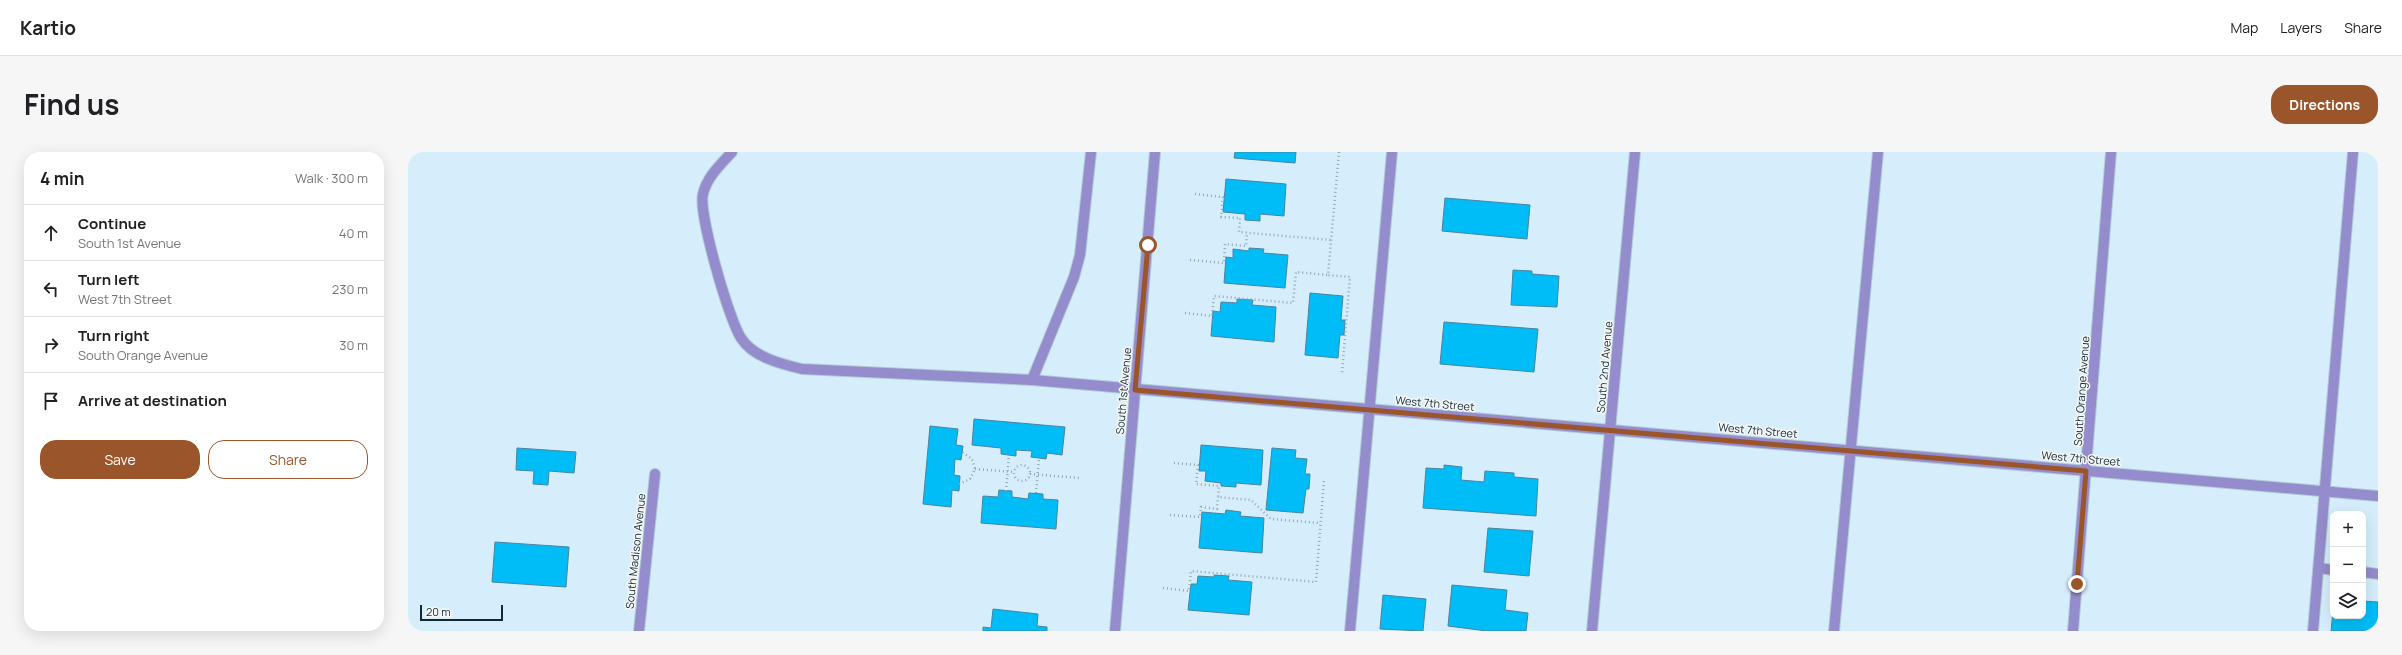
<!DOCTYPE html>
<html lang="en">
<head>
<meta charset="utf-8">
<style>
	:root { --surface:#fff; --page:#f6f6f6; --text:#202124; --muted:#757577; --line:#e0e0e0; --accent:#9b552b }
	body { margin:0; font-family:Manrope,sans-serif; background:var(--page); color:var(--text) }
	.controls { position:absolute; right:12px; bottom:12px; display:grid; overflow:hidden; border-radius:8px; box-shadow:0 4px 16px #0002 }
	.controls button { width:36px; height:36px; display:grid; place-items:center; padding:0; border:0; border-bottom:1px solid var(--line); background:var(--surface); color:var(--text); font:20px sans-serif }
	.scale { position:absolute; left:12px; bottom:10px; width:83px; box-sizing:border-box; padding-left:4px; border:2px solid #102935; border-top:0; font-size:11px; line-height:14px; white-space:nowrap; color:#102935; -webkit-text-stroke:3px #f7f7f7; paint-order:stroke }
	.stop { position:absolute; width:12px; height:12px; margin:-9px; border:3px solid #9b552b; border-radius:50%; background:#fff }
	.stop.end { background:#9b552b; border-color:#fff; box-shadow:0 1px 4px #0008 }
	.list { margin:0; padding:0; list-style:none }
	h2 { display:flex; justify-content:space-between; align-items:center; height:52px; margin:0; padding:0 16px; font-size:17px }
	h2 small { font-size:13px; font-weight:400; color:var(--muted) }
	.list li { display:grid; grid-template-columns:26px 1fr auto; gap:12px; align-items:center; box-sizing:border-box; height:56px; padding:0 16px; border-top:1px solid var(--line) }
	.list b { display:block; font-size:15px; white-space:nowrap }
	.list p { margin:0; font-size:13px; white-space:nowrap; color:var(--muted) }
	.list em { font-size:13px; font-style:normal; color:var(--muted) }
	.actions { display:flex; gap:8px; padding:12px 16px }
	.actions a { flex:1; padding:9px 0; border:1px solid var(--accent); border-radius:16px; text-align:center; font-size:14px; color:var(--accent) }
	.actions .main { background:var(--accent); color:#fff }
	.icon { flex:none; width:22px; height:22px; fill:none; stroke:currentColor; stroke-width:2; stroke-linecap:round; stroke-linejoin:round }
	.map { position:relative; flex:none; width:1970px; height:479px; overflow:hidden; border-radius:16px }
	header { display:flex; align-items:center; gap:24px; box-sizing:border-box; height:56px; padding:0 20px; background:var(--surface); border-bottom:1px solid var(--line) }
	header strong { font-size:19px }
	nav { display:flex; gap:22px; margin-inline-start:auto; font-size:14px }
	.intro { display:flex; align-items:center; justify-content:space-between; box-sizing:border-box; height:96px; padding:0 24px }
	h1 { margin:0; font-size:28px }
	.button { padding:10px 18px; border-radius:16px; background:var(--accent); color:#fff; font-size:14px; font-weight:700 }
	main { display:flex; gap:24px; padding:0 24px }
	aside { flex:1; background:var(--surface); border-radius:16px; box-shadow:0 4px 16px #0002 }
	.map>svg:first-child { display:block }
</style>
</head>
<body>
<header>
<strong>Kartio</strong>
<nav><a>Map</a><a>Layers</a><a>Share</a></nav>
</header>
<div class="intro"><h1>Find us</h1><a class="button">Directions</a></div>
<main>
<aside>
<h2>4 min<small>Walk · 300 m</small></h2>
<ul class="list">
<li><svg class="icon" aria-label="ahead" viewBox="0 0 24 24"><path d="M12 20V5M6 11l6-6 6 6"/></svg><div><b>Continue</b><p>South 1st Avenue</p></div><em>40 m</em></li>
<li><svg class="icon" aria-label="left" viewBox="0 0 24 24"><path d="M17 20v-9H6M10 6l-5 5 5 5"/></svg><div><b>Turn left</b><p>West 7th Street</p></div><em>230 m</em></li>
<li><svg class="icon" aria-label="right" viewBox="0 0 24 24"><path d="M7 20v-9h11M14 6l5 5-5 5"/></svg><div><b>Turn right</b><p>South Orange Avenue</p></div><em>30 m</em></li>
<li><svg class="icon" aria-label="arrive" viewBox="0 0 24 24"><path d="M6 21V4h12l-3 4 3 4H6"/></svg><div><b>Arrive at destination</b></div></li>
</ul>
<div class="actions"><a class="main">Save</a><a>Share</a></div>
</aside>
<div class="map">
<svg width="1970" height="479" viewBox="0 0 1970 479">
	<rect width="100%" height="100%" fill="#d6eefb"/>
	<g fill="#00bcf7" stroke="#4884a0">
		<path d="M827 0H888L887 11 826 6Z"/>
		<path d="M818 27 878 32 876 64 852 62V69L837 68V62L815 60Z"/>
		<path d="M1037 46 1122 53 1119 87 1034 79Z"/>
		<path d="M841 96 856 97 855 101 880 103 877 136 816 131 818 105 825 106V97L841 99Z"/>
		<path d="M1105 118 1124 119V122L1151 124 1149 155 1103 153Z"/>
		<path d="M902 141 935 144 933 168H937L936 183H932L930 206 897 203Z"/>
		<path d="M829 147 845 148 844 153 868 155 866 190 803 184 805 159 812 160 813 150 829 151Z"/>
		<path d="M1036 170 1130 177 1126 220 1032 212Z"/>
		<path d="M566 267 657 275 654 303 639 301 638 307 631 306 623 305 624 299 608 298V304L593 302V296L564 293Z"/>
		<path d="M522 274 550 277 548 293 555 294 553 308 547 307 546 323 552 324 551 339 544 338 543 355 515 352Z"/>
		<path d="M793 293 855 298 853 333 828 331V335L813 334V331L797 329 798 319H791Z"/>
		<path d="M109 296 168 300 166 321 141 319 140 333 125 332 126 319 108 318Z"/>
		<path d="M864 296 888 298 887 306 899 307 897 322H902L901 337H898L895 361 858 358Z"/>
		<path d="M1036 313 1054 315 1053 328 1076 330 1077 319 1106 321V325L1130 327 1128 364 1015 356 1018 316 1036 317Z"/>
		<path d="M591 338 604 339V345L620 347 621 341 635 342V347L650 348 648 377 573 371 575 344 590 345Z"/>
		<path d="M818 358 833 360 832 364 856 366 854 401 791 396 794 360 817 362Z"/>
		<path d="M1080 376 1125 379 1121 424 1076 420Z"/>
		<path d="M87 390 161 395 158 435 84 430Z"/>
		<path d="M806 423 821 424 820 428 844 430 841 463 780 458 783 432H789L790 424 806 425Z"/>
		<path d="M1044 433 1099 438 1097 458 1120 461 1118 479H1079L1040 474Z"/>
		<path d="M975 443 1018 447 1015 479 972 477Z"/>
		<path d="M1955 449 1970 450V479H1923L1925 459V464H1955Z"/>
		<path d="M585 457 630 462 629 474 639 475V479H575V475L583 476Z"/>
	</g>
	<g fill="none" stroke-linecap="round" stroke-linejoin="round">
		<defs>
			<g id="minor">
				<path d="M324 0C312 13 299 25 295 42 290 61 321 168 333 186 345 205 373 212 394 217L624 228 1970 344"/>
				<path d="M624 228 666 125 672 103 683 0"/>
				<path d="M1911 416 1925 418"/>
				<path d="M1955 420 1970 422"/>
				<path d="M231 479 247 322"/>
				<path d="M707 479 747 0"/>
				<path d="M942 479 984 0"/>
				<path d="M1184 479 1227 0"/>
				<path d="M1426 479 1470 0"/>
				<path d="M1665 479 1703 0"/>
				<path d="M1905 479 1945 0"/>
			</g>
		</defs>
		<use href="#minor" stroke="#b2cbd7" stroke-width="12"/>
		<g stroke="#90a8b5" stroke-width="2.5" stroke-dasharray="1 3" stroke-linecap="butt">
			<path d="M931 0 920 123 942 125 934 221"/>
			<path d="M787 42 815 45 813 65 832 66 831 80 923 88"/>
			<path d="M782 108 816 111 817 92 838 94 839 81"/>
			<path d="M777 161 804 164 806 144 885 151 888 120 920 123"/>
			<path d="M766 311 790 313 788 332 811 334 810 345 843 348 863 367 912 371"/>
			<circle cx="614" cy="321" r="8"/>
			<path d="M567 317 606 320"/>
			<path d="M622 322 672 326"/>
			<path d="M551 332 562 327 567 317 564 307 554 300"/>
			<path d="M598 339 601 303"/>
			<path d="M628 341 631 306"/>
			<path d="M762 363 792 365 793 355 809 357 810 345"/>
			<path d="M755 436 781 439 783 419 908 430 916 328"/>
		</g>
		<use href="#minor" stroke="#948ccc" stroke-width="10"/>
	</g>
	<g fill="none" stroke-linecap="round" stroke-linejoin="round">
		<path stroke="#9b552b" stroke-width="5" d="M740 93 727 238 1678 319 1669 432"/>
	</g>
	<g text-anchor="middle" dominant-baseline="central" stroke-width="3" stroke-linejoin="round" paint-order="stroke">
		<g font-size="11" fill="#102935" stroke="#f7f7f7">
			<text transform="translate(1196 215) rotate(-85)">South 2nd Avenue</text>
			<text transform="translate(715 239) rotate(-85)">South 1st Avenue</text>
			<text transform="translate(1673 239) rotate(-86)">South Orange Avenue</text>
			<text transform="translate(1027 251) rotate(5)">West 7th Street</text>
			<text transform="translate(1350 278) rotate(5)">West 7th Street</text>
			<text transform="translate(1673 306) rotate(5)">West 7th Street</text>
			<text transform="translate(227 399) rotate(-84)">South Madison Avenue</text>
		</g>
	</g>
</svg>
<div class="controls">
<button>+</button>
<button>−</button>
<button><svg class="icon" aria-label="layers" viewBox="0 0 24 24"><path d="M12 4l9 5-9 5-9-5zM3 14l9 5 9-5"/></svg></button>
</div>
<div class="scale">20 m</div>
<div class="stop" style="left:740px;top:93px"></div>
<div class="stop end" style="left:1669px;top:432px"></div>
</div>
</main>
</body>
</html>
